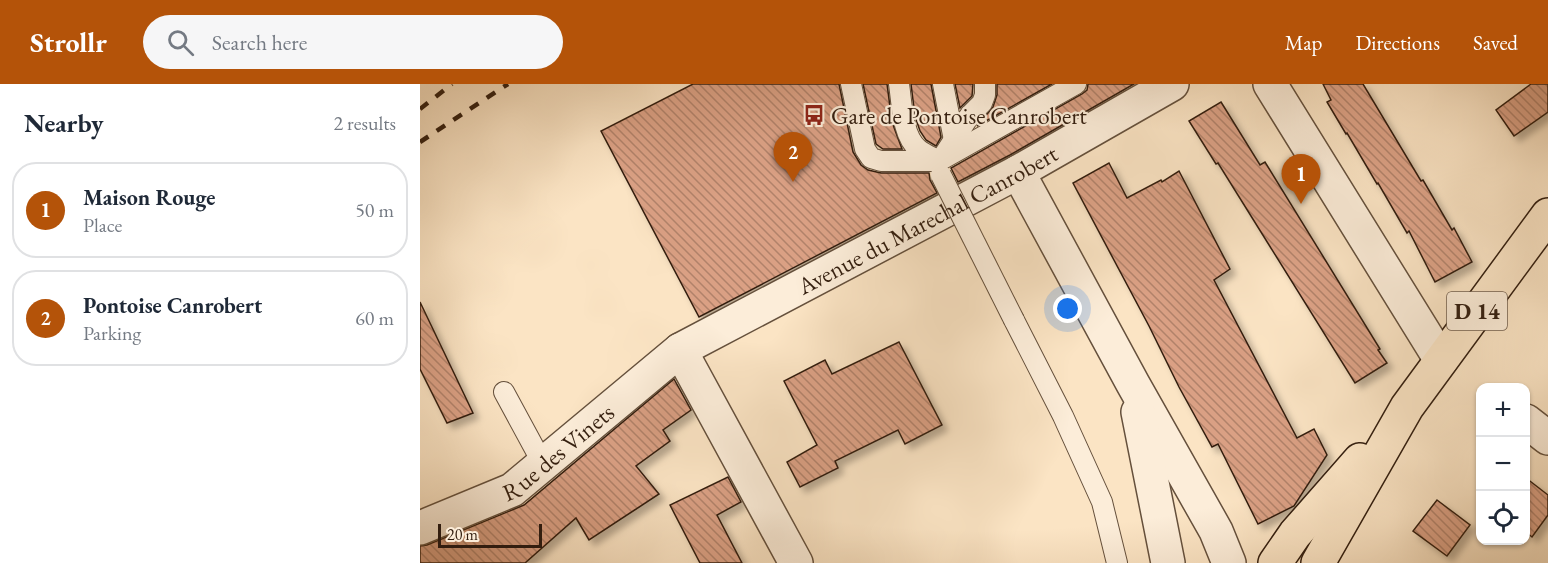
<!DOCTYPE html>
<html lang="en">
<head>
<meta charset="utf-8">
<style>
	:root { --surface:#fff; --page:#f6f6f7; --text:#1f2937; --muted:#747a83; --line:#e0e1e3; --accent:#b45309 }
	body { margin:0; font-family:"EB Garamond",serif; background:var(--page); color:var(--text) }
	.controls { position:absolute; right:18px; bottom:18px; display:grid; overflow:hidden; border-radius:12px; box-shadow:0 2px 4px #0004 }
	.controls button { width:54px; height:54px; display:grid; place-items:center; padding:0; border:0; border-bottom:2px solid var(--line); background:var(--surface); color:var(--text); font:30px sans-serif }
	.scale { position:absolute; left:18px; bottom:15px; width:104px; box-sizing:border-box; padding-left:6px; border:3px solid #331e0f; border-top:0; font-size:16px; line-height:21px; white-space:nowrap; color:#331e0f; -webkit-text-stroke:4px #fcedd9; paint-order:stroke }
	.you { position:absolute; left:648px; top:225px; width:21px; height:21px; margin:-15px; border:4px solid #fff; border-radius:50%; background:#1a73e8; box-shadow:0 0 0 9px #1a73e833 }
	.badge { display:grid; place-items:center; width:39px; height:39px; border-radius:50%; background:var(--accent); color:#fff; font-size:20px; font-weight:700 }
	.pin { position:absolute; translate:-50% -50px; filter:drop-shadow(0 2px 3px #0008) }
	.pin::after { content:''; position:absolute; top:32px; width:21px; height:18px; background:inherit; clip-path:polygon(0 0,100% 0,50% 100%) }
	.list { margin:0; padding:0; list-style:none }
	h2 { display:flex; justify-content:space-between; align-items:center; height:78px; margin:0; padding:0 24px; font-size:26px }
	h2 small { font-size:20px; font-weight:400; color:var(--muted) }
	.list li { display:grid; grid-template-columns:39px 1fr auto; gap:18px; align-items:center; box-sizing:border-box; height:96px; margin:0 12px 12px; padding:0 12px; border:2px solid var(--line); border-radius:24px }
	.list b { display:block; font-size:22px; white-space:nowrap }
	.list p { margin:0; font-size:20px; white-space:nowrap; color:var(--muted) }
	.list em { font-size:20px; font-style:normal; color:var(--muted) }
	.icon { flex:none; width:33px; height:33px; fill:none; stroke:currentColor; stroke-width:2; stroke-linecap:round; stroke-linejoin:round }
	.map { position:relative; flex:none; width:1128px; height:479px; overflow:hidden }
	header { display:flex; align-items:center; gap:36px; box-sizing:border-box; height:84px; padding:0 30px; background:var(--accent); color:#fff }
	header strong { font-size:28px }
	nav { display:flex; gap:33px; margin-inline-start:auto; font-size:21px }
	.search { width:420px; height:54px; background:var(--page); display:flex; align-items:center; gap:15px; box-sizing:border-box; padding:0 21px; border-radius:33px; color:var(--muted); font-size:22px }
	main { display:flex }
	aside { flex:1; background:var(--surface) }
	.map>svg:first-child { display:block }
</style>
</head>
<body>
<header>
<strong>Strollr</strong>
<div class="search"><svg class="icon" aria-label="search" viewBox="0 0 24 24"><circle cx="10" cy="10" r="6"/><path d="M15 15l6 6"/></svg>Search here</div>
<nav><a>Map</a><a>Directions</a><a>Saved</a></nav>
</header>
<main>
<aside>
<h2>Nearby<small>2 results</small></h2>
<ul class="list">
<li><span class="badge">1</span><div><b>Maison Rouge</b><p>Place</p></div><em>50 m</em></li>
<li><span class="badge">2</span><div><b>Pontoise Canrobert</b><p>Parking</p></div><em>60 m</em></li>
</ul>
</aside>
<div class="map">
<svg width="1128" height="479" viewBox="0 0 1128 479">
	<defs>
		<pattern id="building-back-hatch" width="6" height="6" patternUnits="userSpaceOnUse" patternTransform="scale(1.5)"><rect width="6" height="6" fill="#daa084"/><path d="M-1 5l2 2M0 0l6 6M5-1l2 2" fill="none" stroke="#b1826a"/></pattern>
		<filter id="shadow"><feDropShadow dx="5.5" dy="5.5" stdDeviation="3" flood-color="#0004"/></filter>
	</defs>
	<rect width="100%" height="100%" fill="#fbe4c4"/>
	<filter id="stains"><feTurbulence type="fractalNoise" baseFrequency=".00333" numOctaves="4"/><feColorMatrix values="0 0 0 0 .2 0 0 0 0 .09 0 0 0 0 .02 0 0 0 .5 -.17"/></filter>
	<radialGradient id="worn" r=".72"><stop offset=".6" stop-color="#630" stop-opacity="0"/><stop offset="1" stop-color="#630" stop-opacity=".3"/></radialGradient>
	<g fill="url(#building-back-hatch)" stroke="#331e0f" stroke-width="1.5" filter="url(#shadow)">
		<path d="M273 0H419L433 68 441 81 448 86 461 89H509L510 96 517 109 279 233 181 47Z"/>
		<path d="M443 0H467L472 38 482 65H463L456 60Z"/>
		<path d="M491 0H511L521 53 516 62 506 56 500 47 495 32Z"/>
		<path d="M535 0H553L552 12 540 24Z"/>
		<path d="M577 0H632L557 42 573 23 577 11Z"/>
		<path d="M668 0H714L590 71 538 98 531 84 662 10 667 6Z"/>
		<path d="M903 0H943L1001 97 1003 96 1032 146 1034 144 1052 178 1015 198 989 147 987 149 958 99 957 100 927 49 926 50 907 18 911 16Z"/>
		<path d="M1111 0H1128V28L1094 52 1076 26Z"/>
		<path d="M801 18 840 81 845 78 960 265 958 266 967 279 935 299 798 79 796 80 769 37Z"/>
		<path d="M689 79 707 114 741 96 742 98 759 87 810 185 794 196 877 354 894 345 907 371 874 422 838 440 798 360 792 363 759 303 729 242 653 99Z"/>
		<path d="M0 218 53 329 27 339 0 285Z"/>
		<path d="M479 258 522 341 485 360 478 346 415 377 418 384 380 403 367 378 397 361 364 297 405 276 412 290Z"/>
		<path d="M254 295 271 326 243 346 250 357 216 382 239 410 169 456 156 434 105 479H0V462L7 461 104 421Z"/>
		<path d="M308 393 321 418 297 431 322 479H280L250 421Z"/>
		<path d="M1106 394 1128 411V431L1112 453 1106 448Z"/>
		<path d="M1017 416 1050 441 1027 472 993 447Z"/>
	</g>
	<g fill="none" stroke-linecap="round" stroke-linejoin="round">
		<defs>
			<g id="service">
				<path d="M431 0 445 65 451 74 461 77H519L656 0"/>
				<path d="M479 0C482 20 482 51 498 65 504 70 512 73 519 77"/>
				<path d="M523 0 534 56"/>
				<path d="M522 74 550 31 562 19 565 11V0"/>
				<path d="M594 236 643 332 682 418 697 479"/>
				<path d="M84 308 123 380"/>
			</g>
			<g id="minor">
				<path d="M850 0 1021 276"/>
				<path d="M598 88 713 300 796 447 809 479"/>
				<path d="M260 266 376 479"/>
				<path d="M718 328 748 479"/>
				<path d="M1106 337 1128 354"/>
				<path id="s1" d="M0 444 92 406 260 266 598 88 752 0"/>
			</g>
			<g id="primary">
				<path d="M855 479 875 450 940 376"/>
				<path d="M898 479 987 323 1128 131"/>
			</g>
		</defs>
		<use href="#service" stroke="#65503c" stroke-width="22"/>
		<use href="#minor" stroke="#65503c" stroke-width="36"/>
		<use href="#primary" stroke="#331e0f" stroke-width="36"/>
		<use href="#service" stroke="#fcedd9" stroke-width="20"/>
		<use href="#minor" stroke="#fcedd9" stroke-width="33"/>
		<use href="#primary" stroke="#fbe4c4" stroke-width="33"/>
		<g stroke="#331e0f" stroke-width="4.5" stroke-dasharray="10 10" stroke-linecap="butt">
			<path d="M0 25 32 0"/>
			<path d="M0 58 88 0"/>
		</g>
		<defs>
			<path id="service-bridge" d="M521 91 594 236"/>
		</defs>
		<use href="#service-bridge" stroke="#65503c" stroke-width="22" stroke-linecap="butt"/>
		<use href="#service-bridge" stroke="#fcedd9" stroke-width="20"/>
	</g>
	<defs>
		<symbol id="bus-bare" viewBox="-9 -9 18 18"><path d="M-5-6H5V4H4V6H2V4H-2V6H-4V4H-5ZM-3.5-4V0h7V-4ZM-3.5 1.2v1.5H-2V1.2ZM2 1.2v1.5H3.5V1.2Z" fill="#8f2418" stroke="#fcedd9" stroke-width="2.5" paint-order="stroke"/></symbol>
	</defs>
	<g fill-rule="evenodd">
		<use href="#bus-bare" x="379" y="16" width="30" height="30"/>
	</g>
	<g text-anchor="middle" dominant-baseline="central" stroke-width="4.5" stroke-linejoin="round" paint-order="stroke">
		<rect fill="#fcedd9" stroke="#6f5c4c" stroke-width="1.5" x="1027" y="208" width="60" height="38" rx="4.5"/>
		<g font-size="22" font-weight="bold" fill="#331e0f">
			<text x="1057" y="227">D 14</text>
		</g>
		<g font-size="24" fill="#331e0f" stroke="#fcedd9" text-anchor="start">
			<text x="411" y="31">Gare de Pontoise Canrobert</text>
		</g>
		<g font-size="24" fill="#331e0f" stroke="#fcedd9">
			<text stroke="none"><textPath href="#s1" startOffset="598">Avenue du Marechal Canrobert</textPath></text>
			<text stroke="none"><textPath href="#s1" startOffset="159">Rue des Vinets</textPath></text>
		</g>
	</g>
	<rect width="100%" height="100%" filter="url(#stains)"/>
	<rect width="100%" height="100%" fill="url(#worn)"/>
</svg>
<div class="controls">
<button>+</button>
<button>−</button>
<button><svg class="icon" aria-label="locate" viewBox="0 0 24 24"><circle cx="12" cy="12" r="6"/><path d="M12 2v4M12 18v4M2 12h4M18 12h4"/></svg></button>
</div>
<div class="scale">20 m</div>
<div class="you"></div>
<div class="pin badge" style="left:881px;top:120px">1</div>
<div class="pin badge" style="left:373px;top:98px">2</div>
</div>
</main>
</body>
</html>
